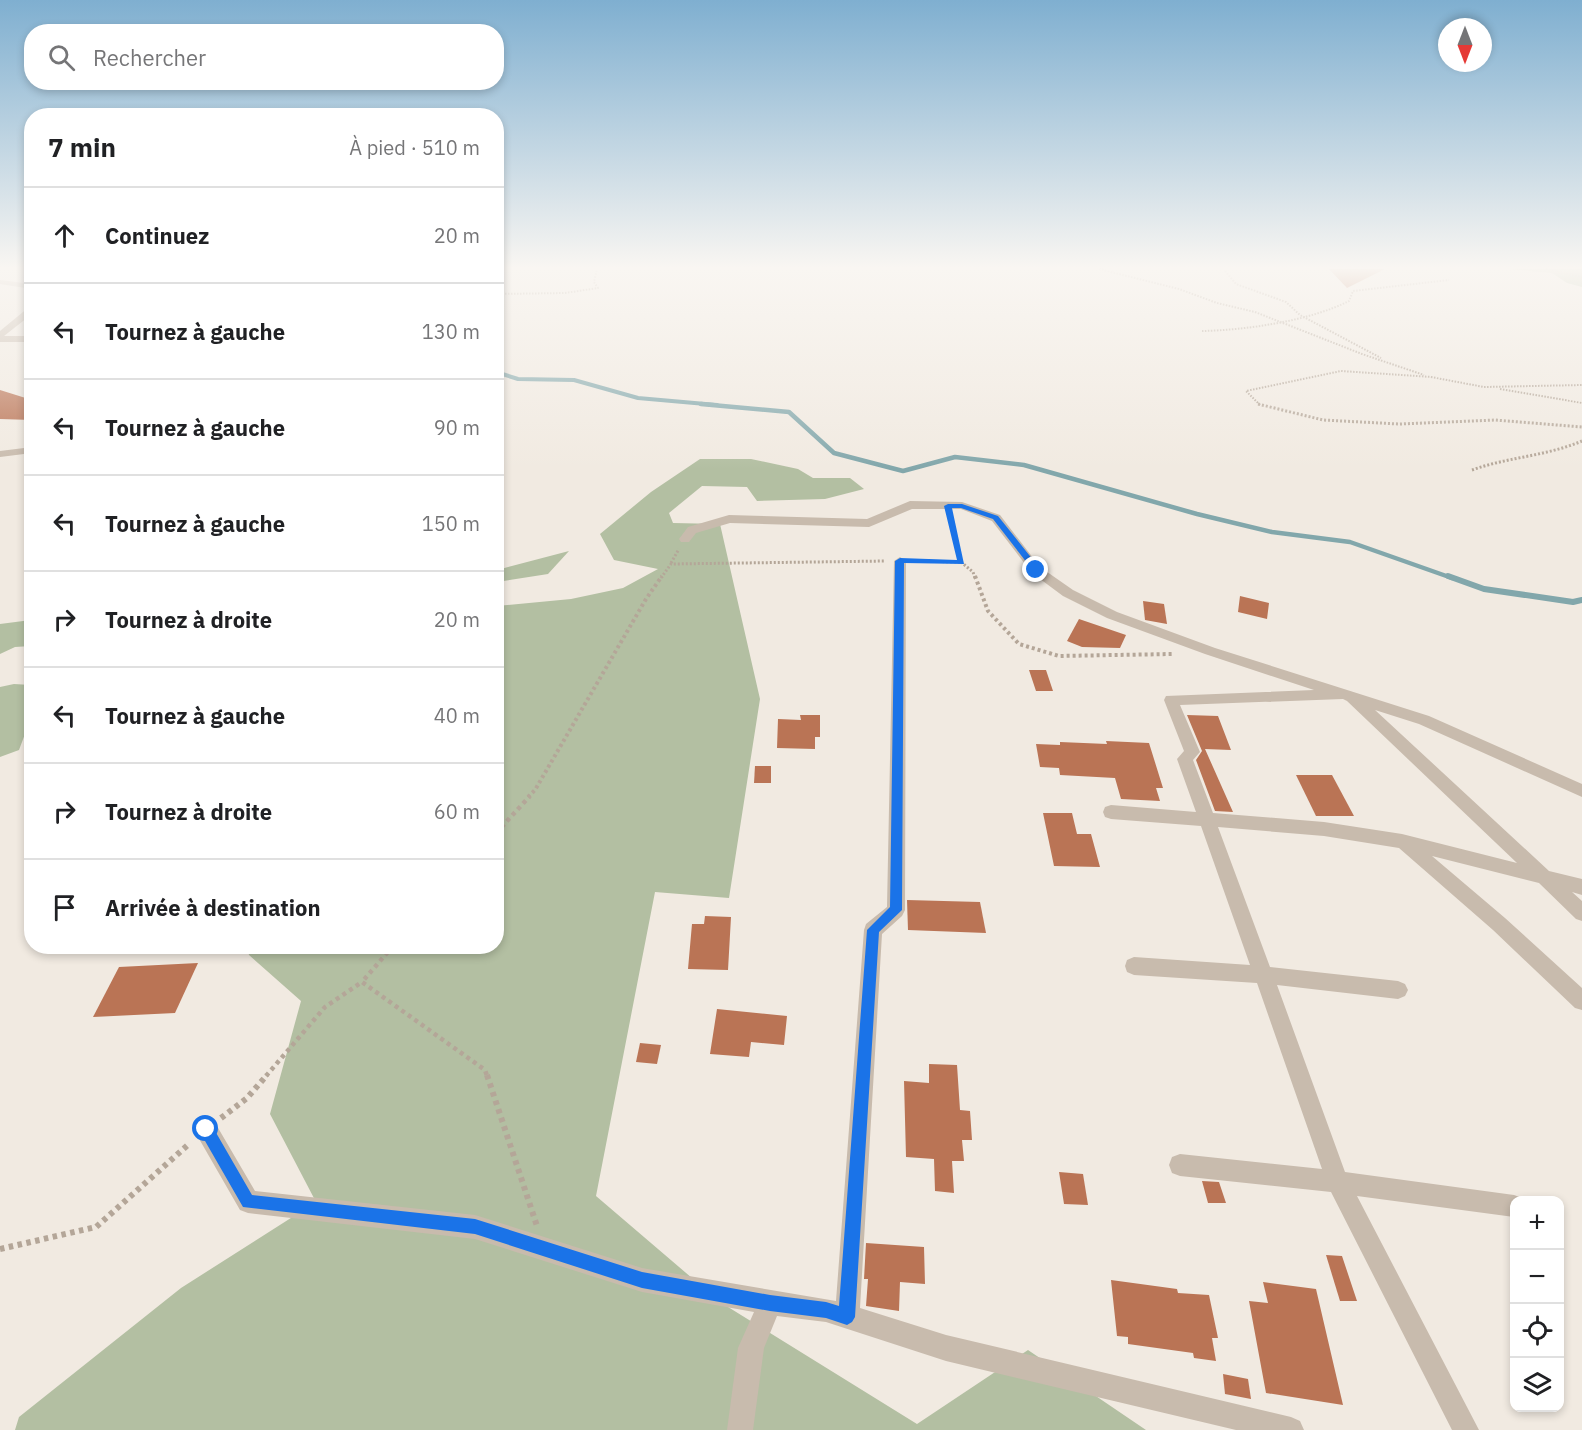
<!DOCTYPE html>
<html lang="fr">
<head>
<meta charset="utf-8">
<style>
	:root { --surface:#fff; --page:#f2f2f2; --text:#202124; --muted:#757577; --line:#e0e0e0 }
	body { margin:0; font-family:"IBM Plex Sans",sans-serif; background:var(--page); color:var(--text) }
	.controls { position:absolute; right:18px; bottom:18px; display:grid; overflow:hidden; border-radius:12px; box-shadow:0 3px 9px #0003 }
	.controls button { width:54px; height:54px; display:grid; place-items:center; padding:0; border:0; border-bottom:2px solid var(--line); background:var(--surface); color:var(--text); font:30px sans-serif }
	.compass { position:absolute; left:1438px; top:18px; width:54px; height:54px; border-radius:50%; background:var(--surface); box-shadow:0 3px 9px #0003; rotate:180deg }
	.stop { position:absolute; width:18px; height:18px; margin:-14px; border:4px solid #1a73e8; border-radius:50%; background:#fff }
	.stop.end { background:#1a73e8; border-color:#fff; box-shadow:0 2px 6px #0008 }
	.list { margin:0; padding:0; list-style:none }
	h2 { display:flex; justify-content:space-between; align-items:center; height:78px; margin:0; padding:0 24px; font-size:26px }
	h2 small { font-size:20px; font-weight:400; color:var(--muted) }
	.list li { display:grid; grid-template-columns:39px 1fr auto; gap:18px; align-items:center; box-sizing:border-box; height:96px; padding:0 24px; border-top:2px solid var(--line) }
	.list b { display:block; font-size:22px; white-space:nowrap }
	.list em { font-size:20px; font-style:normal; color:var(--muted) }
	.icon { flex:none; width:33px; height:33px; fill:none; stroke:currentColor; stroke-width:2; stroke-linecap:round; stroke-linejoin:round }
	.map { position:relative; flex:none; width:1582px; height:1430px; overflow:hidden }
	.search { position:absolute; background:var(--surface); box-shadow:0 3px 9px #0003; left:24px; top:24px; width:480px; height:66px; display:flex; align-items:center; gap:15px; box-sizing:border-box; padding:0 21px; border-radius:24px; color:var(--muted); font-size:22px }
	.panel { position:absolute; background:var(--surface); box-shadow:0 3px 9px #0003; left:24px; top:108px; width:480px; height:846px; border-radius:24px }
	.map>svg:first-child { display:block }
</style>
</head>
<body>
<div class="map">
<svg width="1582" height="1430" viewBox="0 0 1582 1430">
	<rect width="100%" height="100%" fill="#f1eae1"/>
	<g fill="#b3bfa2">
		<path d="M1509 269H1582V287L1567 283 1552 273Z"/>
		<path d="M700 459H751L798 469 813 478H850L864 489 825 499 757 501 747 487 702 486 669 513 673 523 720 524 760 699 729 898 655 892 596 1196 720 1302 917 1424 1028 1350 1146 1430H15L19 1417 181 1288 316 1202 270 1114 301 1001 249 955 247 947 496 946 497 606 571 599 623 588 658 569 614 560 600 534 651 492Z"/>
		<path d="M569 551 548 574 497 582V570Z"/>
		<path d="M31 620V646L15 647 0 654V624Z"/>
		<path d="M14 684 31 685V718L19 750 0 757V687Z"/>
	</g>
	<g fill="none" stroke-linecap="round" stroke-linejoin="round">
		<path stroke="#82a7ab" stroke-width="4" d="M496 372 518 379 574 380 638 398 717 405"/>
		<path stroke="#82a7ab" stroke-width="4.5" d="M701 404 789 412 834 453 903 471 955 457 1024 465 1197 514 1272 532 1350 542 1452 578"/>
		<path stroke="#82a7ab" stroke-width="6" d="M1448 576 1484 589 1573 602 1582 600"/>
	</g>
	<g fill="#ba7455">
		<path d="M1329 269H1385L1347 288Z"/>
		<path d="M0 390 32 400V420L0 419Z"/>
		<path d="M1240 596 1269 603 1267 619 1238 612Z"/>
		<path d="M1143 601 1164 604 1167 624 1145 620Z"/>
		<path d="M1079 619 1126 635 1120 648 1082 647 1067 641Z"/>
		<path d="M1029 670H1046L1053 691H1036Z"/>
		<path d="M800 715H820V737H815V749L777 748 778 719 801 720Z"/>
		<path d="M1187 715 1218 716 1231 750 1205 749 1233 812 1215 811 1196 760 1202 751Z"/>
		<path d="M1106 741 1149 743 1163 788H1156L1160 801 1121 799 1115 778 1060 775 1059 768 1040 767 1036 744 1060 745V742L1107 744Z"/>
		<path d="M755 766H771V783H754Z"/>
		<path d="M1296 775H1332L1354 816H1316Z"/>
		<path d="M1043 813H1072L1077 834H1091L1100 867 1054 866Z"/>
		<path d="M907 900 980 902 986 933 908 930Z"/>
		<path d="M705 916 731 917 728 970 688 969 692 924H704Z"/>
		<path d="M198 963 175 1013 93 1017 119 967Z"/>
		<path d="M717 1009 787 1016 784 1045 751 1042 749 1057 710 1054Z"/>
		<path d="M640 1043 661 1045 657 1064 636 1062Z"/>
		<path d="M929 1064 957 1065 960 1110 970 1111 972 1140H962L964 1161H952L954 1193 935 1191 934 1159 906 1157 904 1081 929 1083Z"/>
		<path d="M1059 1172 1083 1174 1088 1205 1064 1204Z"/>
		<path d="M1202 1181 1219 1182 1226 1203H1208Z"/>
		<path d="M866 1243 924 1247 925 1284 900 1282 899 1311 866 1306 868 1279H864Z"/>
		<path d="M1326 1255 1342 1256 1357 1301H1340Z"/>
		<path d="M1111 1280 1177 1289 1178 1293 1209 1295 1218 1338H1212L1216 1361 1194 1358 1193 1353 1128 1344V1337L1117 1336Z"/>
		<path d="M1263 1282 1316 1289 1343 1405 1266 1393 1249 1301 1268 1303Z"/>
		<path d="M1223 1374 1248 1379 1251 1399 1225 1394Z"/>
	</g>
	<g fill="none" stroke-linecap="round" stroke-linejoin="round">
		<g stroke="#b4a698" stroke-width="2" stroke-dasharray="1.5 1.5" stroke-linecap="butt">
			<path d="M1099 269 1179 289 1217 303 1255 312 1362 354 1424 375"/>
			<path d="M1546 269 1582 277"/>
			<path d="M1225 271 1236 284 1286 302 1300 315 1381 358"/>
			<path d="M496 294 565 293 598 288 594 282 597 269"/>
			<path d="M1202 331C1247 330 1309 321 1349 301L1353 291 1449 280"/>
			<path d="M1431 377 1484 387 1582 385"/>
			<path d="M1500 389 1582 403"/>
			<path d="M1260 405 1246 391 1341 371 1432 377"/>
		</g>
		<g stroke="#b4a698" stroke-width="3" stroke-dasharray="2 2" stroke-linecap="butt">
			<path d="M1258 404 1323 420 1399 424 1495 420 1582 427"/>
			<path d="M1472 470C1508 457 1547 456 1582 441"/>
			<path d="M951 519 961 562 973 572 975 578"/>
			<path d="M914 561 961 562"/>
			<path d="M671 563 679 549"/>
			<path d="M661 578 671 564 885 561"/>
		</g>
		<g stroke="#b4a698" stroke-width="4" stroke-dasharray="3 3" stroke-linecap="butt">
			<path d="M975 576 988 611 1019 644 1059 656 1172 654"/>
			<path d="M528 797 535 790 646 599 662 576"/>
		</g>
		<g stroke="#b4a698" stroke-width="4.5" stroke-dasharray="4 4" stroke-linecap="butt">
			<path d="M496 833 530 796"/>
			<path d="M393 946 362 982 485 1070 487 1076"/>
			<path d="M266 1076 325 1007 362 982"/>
		</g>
		<g stroke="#b4a698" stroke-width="6" stroke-dasharray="4.5 4.5" stroke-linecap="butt">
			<path d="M487 1075 537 1226"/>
			<path d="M221 1118 247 1098 267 1075"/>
			<path d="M0 1249 96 1227 190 1143"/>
		</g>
		<g fill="#c8bbad" fill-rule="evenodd">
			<path d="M0 280 32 284V289L0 284Z"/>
			<path d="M29 307H32V314L4 336H32V342H0V331Z"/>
			<path d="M32 447V453L0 457V451Z"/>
			<path d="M910 501 962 502 1000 515 1040 567 1073 590 1117 612 1215 648 1429 716 1582 784V797L1419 724 1375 710 1549 871 1582 879V895L1572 892 1582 901V921L1576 919 1539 883 1432 856 1505 918 1582 988V1010L1575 1008 1493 930 1399 848 1324 836 1218 827 1270 967 1398 981 1405 984 1408 990 1405 996 1398 999 1277 985 1345 1172 1514 1195 1522 1198 1523 1200H1514V1217L1357 1196 1479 1430H1452L1331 1192 1180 1176 1172 1173 1169 1165 1172 1157 1180 1154 1322 1169 1257 983 1134 975 1127 972 1125 966 1127 960 1134 957 1250 965 1201 826 1111 819 1105 817 1103 812 1105 807 1111 805 1196 812 1177 759 1184 751 1164 700 1166 696 1314 690 1205 654 1107 618 1063 596 1032 573 992 521 961 509H912L869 527 730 523 696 533 689 542H681L679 539 688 527 729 515 867 519ZM1343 699 1347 701 1517 863 1402 834 1324 822 1213 813 1193 760 1200 752 1180 705Z"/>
			<path d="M900 557 906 561 905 910 902 916 882 934 860 1308 946 1335 1291 1417 1300 1421 1304 1430H1236L946 1361 826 1322 777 1316 764 1348 753 1430H727L738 1348 754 1312 642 1292 475 1239 248 1213 240 1210 198 1137 195 1129 198 1121 206 1118 214 1121 255 1191 475 1215 642 1268 836 1301 864 930 866 924 887 907 894 561Z"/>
		</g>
	</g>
	<linearGradient id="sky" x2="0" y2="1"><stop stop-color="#7fafd0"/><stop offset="0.57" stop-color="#f9f6f2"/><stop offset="1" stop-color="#f9f6f2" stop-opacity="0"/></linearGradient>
	<rect width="1582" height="469" fill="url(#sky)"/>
	<path fill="#1a73e8" d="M948 504H962L998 516 1041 570 1034 572 993 519 961 508H952L964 564 904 563 902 910 879 932 855 1317 852 1322 847 1325 826 1318 770 1311 642 1288 475 1234 243 1207 201 1134 199 1129 201 1124 206 1122 211 1124 252 1195 475 1219 642 1272 770 1295 826 1302 839 1306 867 930 890 907 895 561 900 558 957 560 944 506Z"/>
</svg>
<div class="controls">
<button>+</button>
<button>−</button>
<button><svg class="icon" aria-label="locate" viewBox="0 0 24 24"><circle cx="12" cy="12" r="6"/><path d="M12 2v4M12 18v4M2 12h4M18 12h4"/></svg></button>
<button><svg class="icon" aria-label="layers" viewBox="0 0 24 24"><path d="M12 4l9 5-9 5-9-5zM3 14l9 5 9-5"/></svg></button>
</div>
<svg class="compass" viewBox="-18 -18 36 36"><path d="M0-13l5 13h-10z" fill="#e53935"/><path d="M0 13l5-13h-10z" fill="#757577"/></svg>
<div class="stop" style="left:206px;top:1129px"></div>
<div class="stop end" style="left:1036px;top:570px"></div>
<div class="search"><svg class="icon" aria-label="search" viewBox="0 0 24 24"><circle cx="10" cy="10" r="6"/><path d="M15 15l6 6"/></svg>Rechercher</div>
<section class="panel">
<h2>7 min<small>À pied · 510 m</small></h2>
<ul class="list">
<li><svg class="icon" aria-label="ahead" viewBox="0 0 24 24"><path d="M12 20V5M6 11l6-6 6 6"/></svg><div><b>Continuez</b></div><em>20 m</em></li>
<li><svg class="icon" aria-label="left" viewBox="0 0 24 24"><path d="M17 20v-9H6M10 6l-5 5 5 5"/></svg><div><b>Tournez à gauche</b></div><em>130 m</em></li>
<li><svg class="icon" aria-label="left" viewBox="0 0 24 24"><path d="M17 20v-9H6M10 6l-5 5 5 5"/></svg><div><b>Tournez à gauche</b></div><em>90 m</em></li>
<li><svg class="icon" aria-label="left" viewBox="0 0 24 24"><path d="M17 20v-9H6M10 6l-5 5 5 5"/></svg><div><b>Tournez à gauche</b></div><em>150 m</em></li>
<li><svg class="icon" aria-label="right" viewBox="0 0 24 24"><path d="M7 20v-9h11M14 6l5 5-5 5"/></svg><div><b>Tournez à droite</b></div><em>20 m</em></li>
<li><svg class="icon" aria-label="left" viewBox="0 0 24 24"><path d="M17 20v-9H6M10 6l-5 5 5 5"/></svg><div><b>Tournez à gauche</b></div><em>40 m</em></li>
<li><svg class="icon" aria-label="right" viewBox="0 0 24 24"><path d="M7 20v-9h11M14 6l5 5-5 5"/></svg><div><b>Tournez à droite</b></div><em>60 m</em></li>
<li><svg class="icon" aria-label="arrive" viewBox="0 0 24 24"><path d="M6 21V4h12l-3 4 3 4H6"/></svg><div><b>Arrivée à destination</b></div></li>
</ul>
</section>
</div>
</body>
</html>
